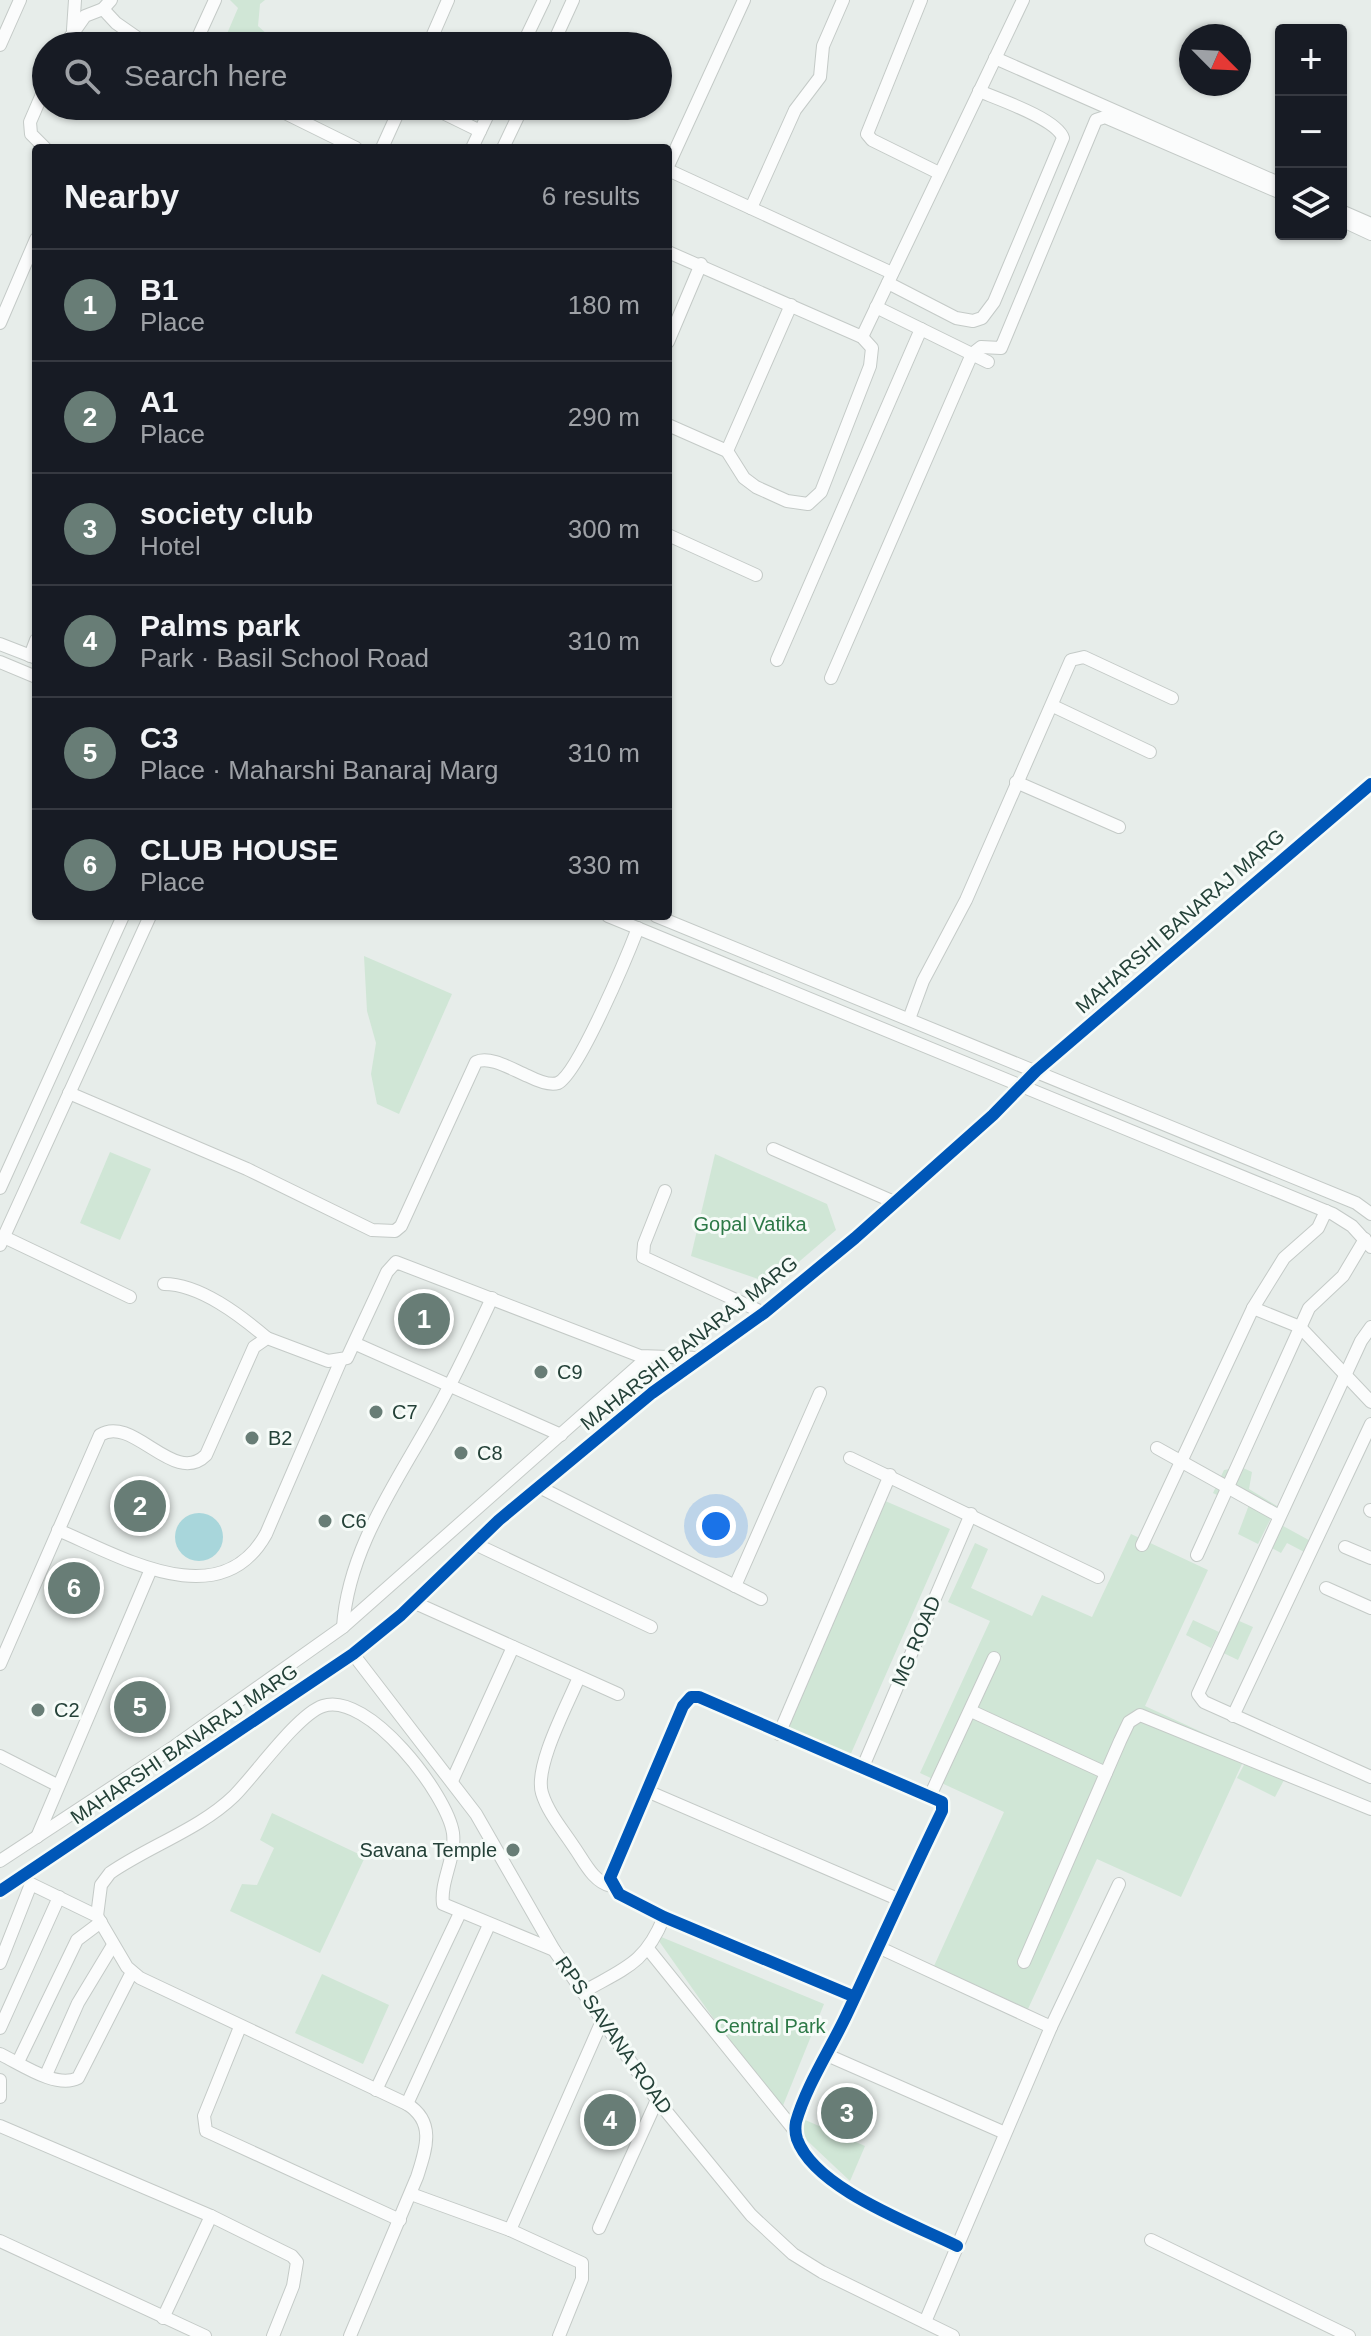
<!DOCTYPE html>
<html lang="en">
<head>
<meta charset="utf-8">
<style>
	:root { --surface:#171b24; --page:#20242c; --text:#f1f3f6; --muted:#9ea1a6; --line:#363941; --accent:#687d76 }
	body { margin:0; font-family:Arial,sans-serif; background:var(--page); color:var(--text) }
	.controls { position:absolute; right:24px; top:24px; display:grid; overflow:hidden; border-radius:8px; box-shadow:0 2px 6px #0004 }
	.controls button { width:72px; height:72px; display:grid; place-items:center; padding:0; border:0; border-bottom:2px solid var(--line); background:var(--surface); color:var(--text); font:40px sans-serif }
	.compass { position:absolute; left:1179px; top:24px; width:72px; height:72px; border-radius:50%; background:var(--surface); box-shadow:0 2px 6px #0004; rotate:114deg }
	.you { position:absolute; left:716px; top:1526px; width:28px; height:28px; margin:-20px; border:6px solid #fff; border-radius:50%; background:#1a73e8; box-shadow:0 0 0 12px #1a73e833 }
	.badge { display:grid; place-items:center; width:52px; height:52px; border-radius:50%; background:var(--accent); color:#fff; font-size:26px; font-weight:700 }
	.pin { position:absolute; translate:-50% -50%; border:4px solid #fff; box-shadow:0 2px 8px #0006 }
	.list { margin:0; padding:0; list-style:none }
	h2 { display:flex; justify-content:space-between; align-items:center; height:104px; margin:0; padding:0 32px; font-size:34px }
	h2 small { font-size:26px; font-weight:400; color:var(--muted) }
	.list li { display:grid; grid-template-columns:52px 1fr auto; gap:24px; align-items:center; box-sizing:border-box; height:112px; padding:0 32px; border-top:2px solid var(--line) }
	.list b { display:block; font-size:30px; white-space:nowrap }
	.list p { margin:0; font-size:26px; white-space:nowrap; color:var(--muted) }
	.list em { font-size:26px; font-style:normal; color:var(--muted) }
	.icon { flex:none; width:44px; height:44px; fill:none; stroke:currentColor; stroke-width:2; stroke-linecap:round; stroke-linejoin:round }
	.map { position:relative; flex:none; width:1371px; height:2336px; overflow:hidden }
	.search { position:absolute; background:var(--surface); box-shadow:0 2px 6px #0004; left:32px; top:32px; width:640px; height:88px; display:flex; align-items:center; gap:20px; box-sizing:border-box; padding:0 28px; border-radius:44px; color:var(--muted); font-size:30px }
	.panel { position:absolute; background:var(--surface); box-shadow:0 2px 6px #0004; left:32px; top:144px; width:640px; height:776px; border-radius:8px }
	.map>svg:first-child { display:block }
</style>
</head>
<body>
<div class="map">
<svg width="1371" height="2336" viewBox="0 0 1371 2336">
	<rect width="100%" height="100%" fill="#e7edea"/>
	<g fill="#d0e6d6">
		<path d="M230 0H265L260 4 258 26 268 35 267 46H201L206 35 226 36 238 8Z"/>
		<path d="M364 956 452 994 399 1114 377 1104 371 1074 376 1043 367 1011Z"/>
		<path d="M110 1152 151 1169 120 1240 80 1223Z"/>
		<path d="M715 1154 827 1204 836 1230 773 1284 691 1256Z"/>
		<path d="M1241 1467 1252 1472 1249 1489 1277 1506 1258 1544 1238 1534 1252 1497 1229 1481 1221 1497 1213 1493 1224 1470Z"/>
		<path d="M883 1500 950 1529 849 1758 783 1729Z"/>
		<path d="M1274 1521 1316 1544 1310 1555 1287 1543 1281 1553 1263 1543Z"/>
		<path d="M1131 1534 1208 1570 1145 1706 1247 1753 1181 1897 1097 1859 1028 2009 934 1966 1004 1812 920 1773 990 1621 948 1602 975 1543 988 1549 971 1588 1032 1616 1042 1595 1092 1617Z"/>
		<path d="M1230 1617 1253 1627 1238 1660 1215 1649Z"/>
		<path d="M1193 1620 1219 1632 1211 1648 1186 1635Z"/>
		<path d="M1246 1761 1284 1780 1275 1797 1237 1778Z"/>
		<path d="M272 1813 365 1857 320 1953 230 1911 242 1884 257 1885 274 1848 260 1840Z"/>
		<path d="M654 1934 824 2004 780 2113Z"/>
		<path d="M322 1974 389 2005 363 2064 295 2033Z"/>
		<path d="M803 2119 865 2146 850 2181 798 2132Z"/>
	</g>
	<circle fill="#a8d6db" cx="199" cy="1537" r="24"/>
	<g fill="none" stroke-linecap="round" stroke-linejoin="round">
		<defs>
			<g id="minor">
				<path d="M921 0 867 134 872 140 939 173"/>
				<path d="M103 9 116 23 149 46"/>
				<path d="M73 30 75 0"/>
				<path d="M0 45 20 0"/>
				<path d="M64 46 85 16 103 9 111 0"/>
				<path d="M194 46 215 0"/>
				<path d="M428 46 448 0"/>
				<path d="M522 46 544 0"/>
				<path d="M552 46 573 0"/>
				<path d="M995 58 1281 184"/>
				<path d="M271 106 356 148"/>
				<path d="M429 106 480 131"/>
				<path d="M45 148 31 134 30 122 46 85"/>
				<path d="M382 148 401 106"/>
				<path d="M472 148 492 106"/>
				<path d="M503 148 523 106"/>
				<path d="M668 166 744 0"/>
				<path d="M668 170 892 273"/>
				<path d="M751 208 795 110 820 77 823 46 843 0"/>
				<path d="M1341 211 1371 224"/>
				<path d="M1341 220 1371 234"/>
				<path d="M668 252 862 337 872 348 870 366 821 492 808 504 787 501 756 487 744 478 727 451 668 425"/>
				<path d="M888 283 956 318 973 321 982 318 994 302 1063 138C1057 119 998 99 979 91"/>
				<path d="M876 307 988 362"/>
				<path d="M0 323 36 239"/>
				<path d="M862 337 1023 0"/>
				<path d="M668 342 701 264"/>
				<path d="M727 451 791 305"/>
				<path d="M668 535 756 575"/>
				<path d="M0 644 36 658"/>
				<path d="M30 656 36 640"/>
				<path d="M777 660 921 329"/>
				<path d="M0 662 36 677"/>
				<path d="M831 678 972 354 981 347 1001 348 1096 120 1105 117 1281 193"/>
				<path d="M1053 706 1150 752"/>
				<path d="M1016 782 1119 827"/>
				<path d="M608 916 1333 1214 1352 1226 1371 1247"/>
				<path d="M656 916 1356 1203 1371 1214"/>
				<path d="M909 1019 923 981 966 900 1071 660 1084 657 1172 698"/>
				<path d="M69 1093 247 1169 372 1230 395 1231 401 1226 476 1062C490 1055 513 1070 528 1076 536 1080 549 1086 558 1083 578 1074 628 954 638 928"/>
				<path d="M773 1149 894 1202"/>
				<path d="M0 1188 123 916"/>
				<path d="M665 1191 644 1244 643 1257 764 1313"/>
				<path d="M4 1237 130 1297"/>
				<path d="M0 1245 150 916"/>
				<path d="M164 1284C200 1284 241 1316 267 1338"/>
				<path d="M1253 1308 1300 1327 1371 1402"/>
				<path d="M1371 1327 1361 1341 1198 1694 1204 1702 1371 1777"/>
				<path d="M356 1344 561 1435"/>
				<path d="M1157 1448 1279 1516"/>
				<path d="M850 1458 1098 1577"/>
				<path d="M539 1487 761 1599"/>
				<path d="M1370 1510 1371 1511"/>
				<path d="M58 1530C120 1556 220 1617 266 1534L341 1360"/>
				<path d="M475 1544 651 1627"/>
				<path d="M1142 1545 1253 1308 1284 1258 1318 1228 1326 1211"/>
				<path d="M1345 1547 1371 1558"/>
				<path d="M1197 1555 1309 1308 1343 1276 1365 1239"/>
				<path d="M735 1586 820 1393"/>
				<path d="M1326 1588 1371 1608"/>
				<path d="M413 1602 618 1694"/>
				<path d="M343 1627C348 1550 395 1485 431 1420 454 1380 473 1339 492 1298"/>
				<path d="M353 1654 476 1814 554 1950 657 2100 751 2215 793 2254 822 2272 953 2336"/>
				<path d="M0 1664 100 1435C133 1414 174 1487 206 1455L254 1347 267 1338 328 1361 347 1358 387 1272 396 1262 640 1356 698 1358"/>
				<path d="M579 1677C568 1704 534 1766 542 1793 548 1813 563 1830 574 1847 584 1861 593 1882 611 1886"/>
				<path d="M971 1711 1106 1773"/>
				<path d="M1233 1716 1371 1424"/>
				<path d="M779 1734 890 1475"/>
				<path d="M0 1756 57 1785"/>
				<path d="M862 1769 971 1514"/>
				<path d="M452 1781 513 1647"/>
				<path d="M647 1791 900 1900"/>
				<path d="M930 1796 994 1658"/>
				<path d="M37 1837 151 1569"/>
				<path d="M0 1861 175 1746 343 1627 647 1358"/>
				<path d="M0 1891 353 1654 401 1615 499 1520 652 1393 764 1313 855 1238 993 1115 1036 1071 1371 784"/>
				<path d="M97 1916 101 1885 110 1873C149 1846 200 1829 234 1796 255 1775 298 1714 323 1706 368 1691 447 1794 453 1833 456 1858 440 1881 443 1904L554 1950"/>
				<path d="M878 1947 1051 2027"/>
				<path d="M649 1950 795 2131"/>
				<path d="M1024 1962 1120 1741 1129 1722 1140 1715 1371 1809"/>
				<path d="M0 1963 31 1884 97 1916 127 1967 140 1978 407 2104C436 2122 426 2149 417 2177L350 2336"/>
				<path d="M583 1992C625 1968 645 1964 664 1917"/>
				<path d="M855 1997 664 1917 619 1894 610 1878 683 1706 691 1697H699L942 1802V1811C909 1879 878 1948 846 2016 830 2050 806 2086 796 2122 795 2128 795 2133 797 2139 815 2189 913 2224 957 2246"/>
				<path d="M240 2027 204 2116 206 2131 400 2220"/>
				<path d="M0 2028 59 1897"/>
				<path d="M0 2054C21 2064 56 2089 78 2078L132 1972"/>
				<path d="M827 2055 1005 2133"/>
				<path d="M18 2062 77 1940 101 1922"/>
				<path d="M46 2075 78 2003 113 1945"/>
				<path d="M0 2080V2097"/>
				<path d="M376 2090 460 1913"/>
				<path d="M407 2104 489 1925"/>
				<path d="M0 2126 211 2216 292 2256 297 2262 293 2286 273 2336"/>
				<path d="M411 2194 510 2230 602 2021"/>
				<path d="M599 2228 657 2100"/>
				<path d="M510 2230 582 2263V2279L559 2336"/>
				<path d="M1151 2240 1349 2336"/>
				<path d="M0 2241 205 2336"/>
				<path d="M163 2318 211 2216"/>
				<path d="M925 2322 1051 2027 1119 1884"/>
			</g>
		</defs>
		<use href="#minor" stroke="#c4cac7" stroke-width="14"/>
		<use href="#minor" stroke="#fbfcfc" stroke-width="12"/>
		<defs>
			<g id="cycleway">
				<path d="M0 1891 353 1654 401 1615 499 1520 652 1393 764 1313 855 1238 993 1115 1036 1071 1371 784"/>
				<path d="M855 1997 664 1917 619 1894 610 1878 683 1706 691 1697H699L942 1802V1811C909 1879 878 1948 846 2016 830 2050 806 2086 796 2122 795 2128 795 2133 797 2139 815 2189 913 2224 957 2246"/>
			</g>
		</defs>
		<use href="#cycleway" stroke="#f6fbf8" stroke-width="17"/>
		<use href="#cycleway" stroke="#0057b8" stroke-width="12"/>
	</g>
	<g fill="#687d76" stroke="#f6fbf8" stroke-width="3">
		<circle cx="541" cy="1372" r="8"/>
		<circle cx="376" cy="1412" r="8"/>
		<circle cx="252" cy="1438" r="8"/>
		<circle cx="461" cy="1453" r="8"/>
		<circle cx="325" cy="1521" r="8"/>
		<circle cx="38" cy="1710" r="8"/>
		<circle cx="513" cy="1850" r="8"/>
	</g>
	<g text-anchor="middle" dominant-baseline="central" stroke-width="6" stroke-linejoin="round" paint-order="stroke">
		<g font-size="20" fill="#244138" stroke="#f6fbf8">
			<text transform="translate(1180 921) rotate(-41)">MAHARSHI BANARAJ MARG</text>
			<text transform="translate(689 1343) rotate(-38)">MAHARSHI BANARAJ MARG</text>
			<text transform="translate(916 1641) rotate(-67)">MG ROAD</text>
			<text transform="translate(184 1744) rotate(-34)">MAHARSHI BANARAJ MARG</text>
			<text transform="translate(614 2035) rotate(55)">RPS SAVANA ROAD</text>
		</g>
		<g font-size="20" fill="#2d7947" stroke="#f6fbf8">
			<text x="750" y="1224">Gopal Vatika</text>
			<text x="770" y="2026">Central Park</text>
		</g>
		<g font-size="20" fill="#244138" stroke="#f6fbf8" text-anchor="start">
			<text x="557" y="1372">C9</text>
			<text x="392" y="1412">C7</text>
			<text x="268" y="1438">B2</text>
			<text x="477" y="1453">C8</text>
			<text x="341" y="1521">C6</text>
			<text x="54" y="1710">C2</text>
			<text x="497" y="1850" text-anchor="end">Savana Temple</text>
		</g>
	</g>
</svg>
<div class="controls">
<button>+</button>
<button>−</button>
<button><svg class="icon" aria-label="layers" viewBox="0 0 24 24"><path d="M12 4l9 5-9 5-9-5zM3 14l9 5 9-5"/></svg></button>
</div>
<svg class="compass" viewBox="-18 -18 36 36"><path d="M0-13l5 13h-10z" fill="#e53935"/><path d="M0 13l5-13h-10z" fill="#9ea1a6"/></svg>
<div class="you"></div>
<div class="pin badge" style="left:424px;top:1319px">1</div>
<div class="pin badge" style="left:140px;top:1506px">2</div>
<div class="pin badge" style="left:847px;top:2113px">3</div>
<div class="pin badge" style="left:610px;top:2120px">4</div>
<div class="pin badge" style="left:140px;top:1707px">5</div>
<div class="pin badge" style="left:74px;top:1588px">6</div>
<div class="search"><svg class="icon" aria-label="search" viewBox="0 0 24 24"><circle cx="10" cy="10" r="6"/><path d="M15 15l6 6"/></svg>Search here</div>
<section class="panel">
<h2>Nearby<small>6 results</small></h2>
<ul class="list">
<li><span class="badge">1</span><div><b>B1</b><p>Place</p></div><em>180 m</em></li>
<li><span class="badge">2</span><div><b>A1</b><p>Place</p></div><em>290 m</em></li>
<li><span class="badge">3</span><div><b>society club</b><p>Hotel</p></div><em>300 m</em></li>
<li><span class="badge">4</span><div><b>Palms park</b><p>Park · Basil School Road</p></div><em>310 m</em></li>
<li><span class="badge">5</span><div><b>C3</b><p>Place · Maharshi Banaraj Marg</p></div><em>310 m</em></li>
<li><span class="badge">6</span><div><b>CLUB HOUSE</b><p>Place</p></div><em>330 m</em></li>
</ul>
</section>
</div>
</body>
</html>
